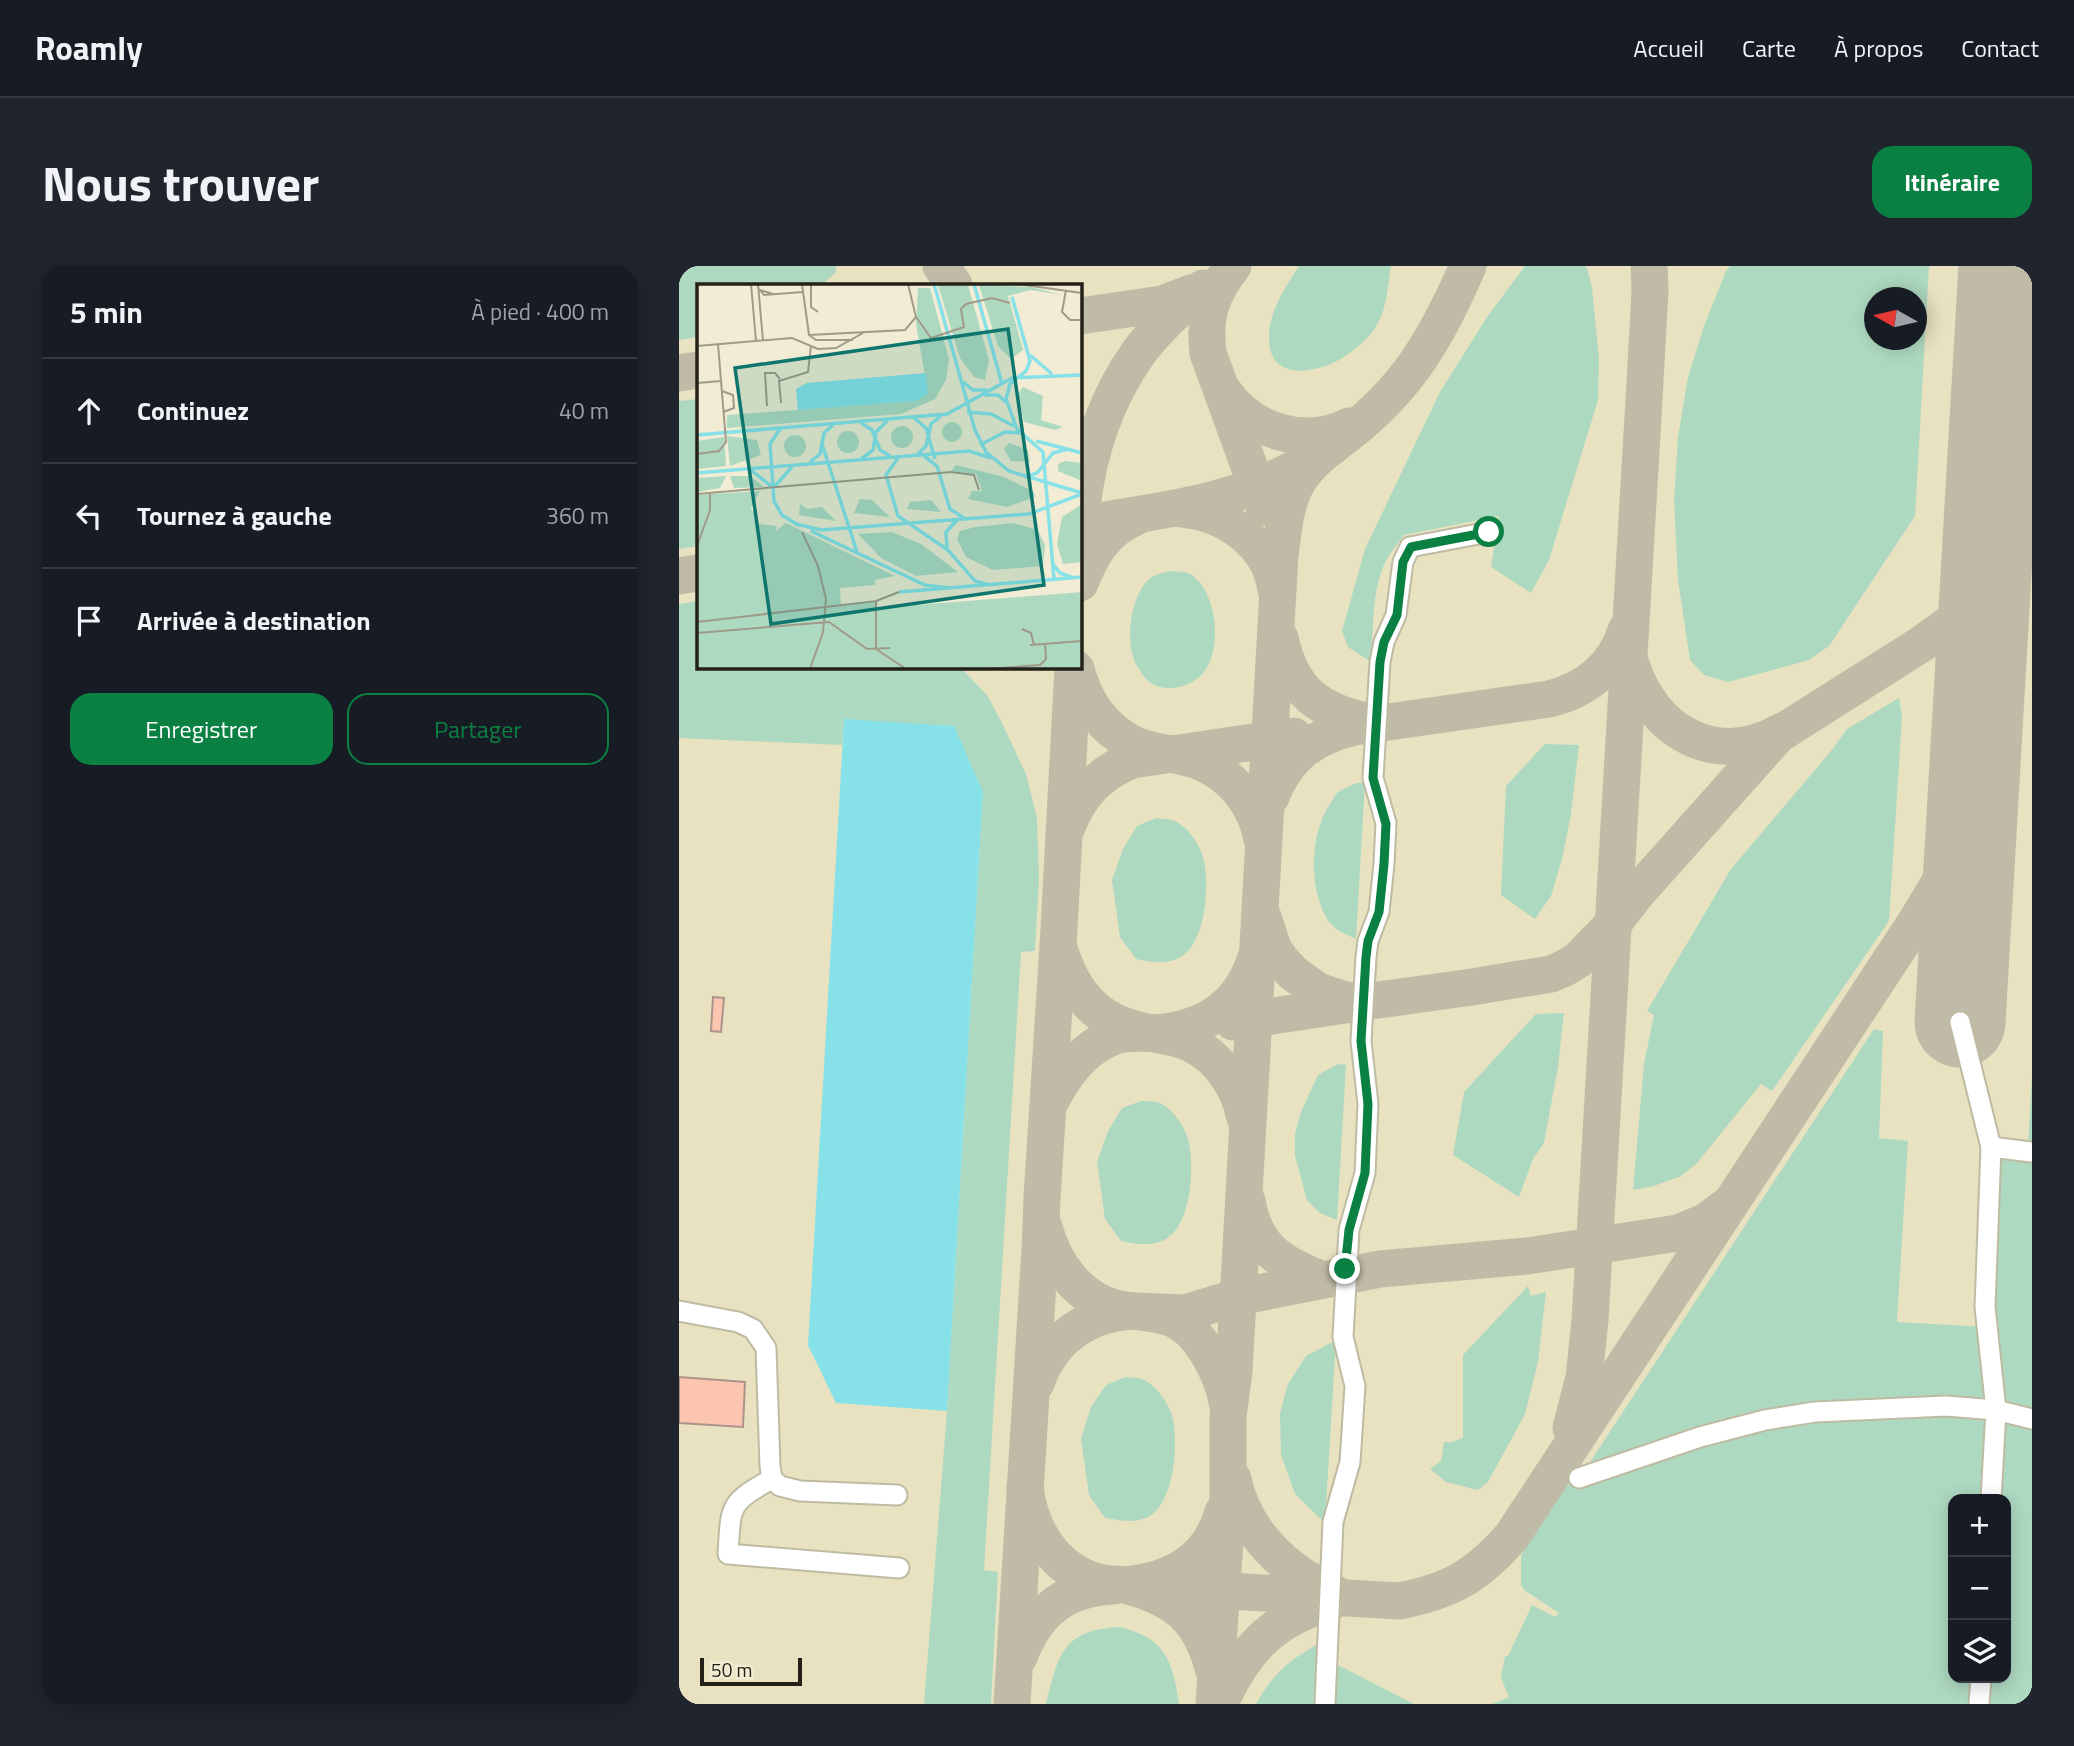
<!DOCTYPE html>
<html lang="fr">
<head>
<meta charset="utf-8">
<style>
	:root { --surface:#171b24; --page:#20242c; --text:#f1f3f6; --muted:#9ea1a6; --line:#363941; --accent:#0b8043 }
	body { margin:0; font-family:"Titillium Web",sans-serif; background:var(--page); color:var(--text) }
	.controls { position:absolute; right:21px; bottom:21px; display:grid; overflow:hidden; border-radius:14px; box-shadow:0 4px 18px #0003 }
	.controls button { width:63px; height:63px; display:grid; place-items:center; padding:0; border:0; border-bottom:2px solid var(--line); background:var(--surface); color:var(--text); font:35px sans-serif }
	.compass { position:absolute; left:1185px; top:21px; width:63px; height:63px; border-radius:50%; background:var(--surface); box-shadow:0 4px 18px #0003; rotate:278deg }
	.scale { position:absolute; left:21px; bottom:18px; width:102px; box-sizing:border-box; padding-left:7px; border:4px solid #232118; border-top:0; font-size:19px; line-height:24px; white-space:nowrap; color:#232118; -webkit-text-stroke:5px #f1ecd3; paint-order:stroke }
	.stop { position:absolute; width:21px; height:21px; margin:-16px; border:5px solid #0b8043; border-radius:50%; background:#fff }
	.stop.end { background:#0b8043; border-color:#fff; box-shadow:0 2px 7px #0008 }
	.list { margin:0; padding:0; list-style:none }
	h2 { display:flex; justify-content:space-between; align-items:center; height:91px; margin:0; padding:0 28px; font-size:30px }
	h2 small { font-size:23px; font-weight:400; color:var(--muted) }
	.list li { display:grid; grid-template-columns:46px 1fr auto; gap:21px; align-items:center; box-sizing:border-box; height:105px; padding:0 28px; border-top:2px solid var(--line) }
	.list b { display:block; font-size:26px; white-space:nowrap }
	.list em { font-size:23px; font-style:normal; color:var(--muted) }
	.actions { display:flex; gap:14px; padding:21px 28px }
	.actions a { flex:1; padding:16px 0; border:2px solid var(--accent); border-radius:21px; text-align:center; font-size:24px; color:var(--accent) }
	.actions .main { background:var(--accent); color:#fff }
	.icon { flex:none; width:38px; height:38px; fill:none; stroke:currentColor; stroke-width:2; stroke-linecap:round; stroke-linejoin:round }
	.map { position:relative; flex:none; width:1353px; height:1438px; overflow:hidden; border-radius:21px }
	header { display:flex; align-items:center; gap:42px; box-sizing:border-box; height:98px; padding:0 35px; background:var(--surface); border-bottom:2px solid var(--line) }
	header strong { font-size:33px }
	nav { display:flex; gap:38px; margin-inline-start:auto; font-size:24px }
	.intro { display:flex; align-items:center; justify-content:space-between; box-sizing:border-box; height:168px; padding:0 42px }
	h1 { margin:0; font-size:49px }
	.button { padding:18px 32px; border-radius:21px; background:var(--accent); color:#fff; font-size:24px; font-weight:700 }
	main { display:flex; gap:42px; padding:0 42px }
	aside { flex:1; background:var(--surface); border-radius:21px; box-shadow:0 4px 18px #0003 }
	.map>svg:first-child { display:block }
</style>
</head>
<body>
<header>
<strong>Roamly</strong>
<nav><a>Accueil</a><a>Carte</a><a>À propos</a><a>Contact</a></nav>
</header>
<div class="intro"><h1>Nous trouver</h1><a class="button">Itinéraire</a></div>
<main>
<aside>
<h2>5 min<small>À pied · 400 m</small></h2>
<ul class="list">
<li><svg class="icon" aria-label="ahead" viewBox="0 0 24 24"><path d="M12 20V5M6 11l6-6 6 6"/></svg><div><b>Continuez</b></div><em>40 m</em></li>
<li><svg class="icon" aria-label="left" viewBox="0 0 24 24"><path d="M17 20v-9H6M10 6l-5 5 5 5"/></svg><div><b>Tournez à gauche</b></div><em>360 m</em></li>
<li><svg class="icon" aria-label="arrive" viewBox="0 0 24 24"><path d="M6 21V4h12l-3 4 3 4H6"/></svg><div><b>Arrivée à destination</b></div></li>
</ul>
<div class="actions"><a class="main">Enregistrer</a><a>Partager</a></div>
</aside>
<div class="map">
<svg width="1353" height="1438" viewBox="0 0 1353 1438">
	<rect width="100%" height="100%" fill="#f1ecd3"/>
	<path fill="#e8e2c1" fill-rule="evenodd" d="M0 0H1353V1438H0ZM19 19H401V401H19ZM1196 32H1238V74H1196ZM1274 1233H1327V1412H1274Z"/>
	<g fill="#aed9c1" fill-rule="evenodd">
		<path d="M0 0H157V6L143 19H19V71L0 74Z"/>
		<path d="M620 0H712C709 18 708 41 699 57 691 72 678 82 665 91 640 107 591 117 590 74 589 46 606 22 620 0Z"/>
		<path d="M846 0H906L908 2 913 22 920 93 919 134 870 294 852 327 812 301 820 250 725 269C716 281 706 293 702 307 693 333 694 369 692 396L669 381 663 365 686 283 761 126 808 51Z"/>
		<path d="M1051 0H1250L1236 250 1150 380 1130 394 1049 416 1025 409 1011 394 999 314 995 235 999 171 1009 111 1025 60 1047 5ZM1196 32H1238V74H1196Z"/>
		<path d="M19 133V280L0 283V135Z"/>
		<path d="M490 305C496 306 506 305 511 308 538 324 544 383 525 406 513 422 482 429 467 413 464 410 461 404 458 400 445 377 451 331 470 313 475 309 484 307 490 305Z"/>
		<path d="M19 335V401H281L308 429 323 457 347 508 358 552 360 613 356 685 342 686 305 1304 319 1306 312 1438H245L268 1145 304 526 165 454 163 479 0 472V338Z"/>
		<path d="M1220 432 1223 451 1210 655 1093 825 1082 818 1018 897 1002 910 975 920 954 924 965 798 975 749 968 745 1052 603 1152 485 1168 463Z"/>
		<path d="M866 478 900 479 892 548 883 593 872 630 856 653 822 629 827 520Z"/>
		<path d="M677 517H686L677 673C666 668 653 663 647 651 630 619 631 572 649 541 652 537 655 531 658 527 663 523 671 520 677 517Z"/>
		<path d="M477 552C484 553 493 553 498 556 510 563 520 578 524 591 531 617 528 678 500 692 486 699 472 696 457 693L441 671 433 614 444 583 458 560Z"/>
		<path d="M885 747 879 801 865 877 854 893 840 931 774 889 785 826 857 748Z"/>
		<path d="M1195 763 1204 765 1200 872 1229 875 1218 1056 1309 1061 1319 880H1349L1353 809V1438H813L830 1431 822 1412 826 1390H829L853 1339 876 1351 880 1347 845 1324 842 1319V1289L888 1219 898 1216ZM1274 1233H1327V1412H1274Z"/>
		<path d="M659 798 667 799 658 954 641 947 628 934 616 890V867L622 846 639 809Z"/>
		<path d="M462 835C469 835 478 835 483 838 495 845 505 860 509 873 516 899 513 961 485 974 471 981 457 978 442 975L426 953 418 896 429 865 443 842Z"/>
		<path d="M849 1020 852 1030 867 1026 859 1096 846 1148 809 1216 799 1224 767 1216 751 1203 762 1195 765 1176H773L784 1172V1089Z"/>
		<path d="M657 1074 646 1257 616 1228 602 1189 601 1147 609 1118 627 1090Z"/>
		<path d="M446 1111C453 1112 462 1111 467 1115 479 1122 489 1137 493 1149 500 1176 496 1237 469 1251 455 1258 441 1254 426 1252L410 1229 402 1173 412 1141 427 1119Z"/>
		<path d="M440 1361C486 1371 494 1395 500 1438H367C379 1390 383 1364 440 1361Z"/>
		<path d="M639 1378 635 1438H577C594 1408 609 1395 639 1378Z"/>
		<path d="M657 1398 735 1438H654Z"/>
	</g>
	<path fill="#87e1e8" d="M165 453 275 460 304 526 268 1145 157 1137 129 1079Z"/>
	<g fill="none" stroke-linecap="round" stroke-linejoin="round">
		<g stroke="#c0bba6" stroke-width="37">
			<path d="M262 0 275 19"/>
			<path d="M554 0C531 29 525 51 529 87L585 241"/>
			<path d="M401 50 483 38 512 27"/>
			<path d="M0 107 19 104"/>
			<path d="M545 126C573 166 626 182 670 160"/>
			<path d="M503 243C547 247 591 277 597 324"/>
			<path d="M401 258C460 248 521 241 577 220 639 197 698 152 736 99 758 68 774 34 789 0"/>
			<path d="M401 263C405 200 423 138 460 86 478 62 501 41 524 22"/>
			<path d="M0 310 19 307"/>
			<path d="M401 317C412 288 427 263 457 251"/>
			<path d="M601 372C612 426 641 446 692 456"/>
			<path d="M952 398C973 466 1037 503 1103 465"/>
			<path d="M397 403C405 435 423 462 454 478 468 485 485 486 501 490 543 498 575 530 583 573"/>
			<path d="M592 531C607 490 634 471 675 461L870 433C907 424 936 401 947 364"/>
			<path d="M388 561C400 528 421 507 453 494L615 470"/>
			<path d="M584 651 594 682 602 694 614 707 639 725 666 734 685 736 793 721 872 708 886 702 899 694 934 658 958 627 1099 469 1244 377 1280 351 1291 338 1300 320 1309 280"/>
			<path d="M381 685C390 715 407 742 436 756 455 765 478 768 499 773 535 783 559 816 566 852"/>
			<path d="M554 756 673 738"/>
			<path d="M370 838C385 809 403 782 436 770 449 766 460 768 473 767 523 764 560 743 576 694"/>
			<path d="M568 935C576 982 601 997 642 1013"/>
			<path d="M365 961C374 997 399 1032 436 1042 455 1046 476 1046 494 1053 522 1065 543 1108 548 1136"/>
			<path d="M459 1045 506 1047 559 1031 701 1003 848 990 999 967 1028 955 1045 942"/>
			<path d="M357 1117C372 1072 409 1047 455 1045"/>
			<path d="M892 1162 905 1112 911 1054 965 134 971 25 970 0"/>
			<path d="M554 1213C565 1267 607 1306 655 1327"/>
			<path d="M346 1221C351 1264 375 1304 419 1316 428 1318 438 1318 446 1319L720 1335C772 1325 798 1310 833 1270L1238 654C1246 640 1255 626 1263 612 1282 574 1290 533 1296 491"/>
			<path d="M340 1391C357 1345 386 1322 435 1320"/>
			<path d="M534 1402C521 1352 496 1332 446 1319 494 1314 530 1295 544 1246"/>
			<path d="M541 1437C565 1384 594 1352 651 1337"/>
			<path d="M333 1438 361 983 363 932 380 663 394 401"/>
			<path d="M535 1438 549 1230V1151L555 1105 601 289C608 236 609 212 655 179"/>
		</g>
		<path stroke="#c0bba6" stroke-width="91" d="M1281 756 1325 0"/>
	</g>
	<g fill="#fcc5b0" stroke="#ad948a" stroke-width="2">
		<path d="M34 731 45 732 42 766 32 765Z"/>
		<path d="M0 1111 66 1116 64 1161 0 1157Z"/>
	</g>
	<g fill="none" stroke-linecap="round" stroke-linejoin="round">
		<defs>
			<g id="minor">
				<path d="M1281 756 1312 881"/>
				<path d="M0 1045 59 1056 74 1063 87 1082 91 1200 93 1213 101 1220 121 1225 218 1229"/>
				<path d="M900 1212 1021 1171 1086 1154 1136 1146 1267 1140 1317 1144 1353 1153"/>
				<path d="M93 1213C49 1237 52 1240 49 1288L220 1302"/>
				<path d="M1312 1233 1317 1144 1306 1041 1312 881 1353 886"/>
				<path d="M646 1438 654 1256 671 1196 676 1120 664 1071 670 964 686 907 689 838 682 775 687 691 689 675 700 646 705 598 707 557 694 512 701 396 705 376 717 349 724 296 731 281 810 266"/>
				<path d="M1300 1438 1302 1412"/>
			</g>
		</defs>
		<use href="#minor" stroke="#bfbba3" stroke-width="23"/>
		<use href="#minor" stroke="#fff" stroke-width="19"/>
	</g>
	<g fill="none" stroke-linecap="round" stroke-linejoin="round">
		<path stroke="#0b8043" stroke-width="9" d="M666 1003 670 964 686 907 689 838 682 775 687 691 689 675 700 646 705 598 707 558 694 512 701 396 705 376 718 349 724 296 732 281 810 266"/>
	</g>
	<g transform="translate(18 18)">
		<rect width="385" height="385" fill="#f1ecd3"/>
		<path d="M241 1H271L292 76 288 96 277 93 263 74ZM282 1 334 3 365 11 333 6 311 12 326 66 314 75 301 62ZM221 4H233L252 75 249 96 238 115 204 130 30 144V131L219 117 231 109 219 40ZM326 103 346 112 344 136 366 143 358 146 327 138 321 110ZM245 148a10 10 0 1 1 20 0a10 10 0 1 1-20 0ZM194 153a11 11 0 1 1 22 0a11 11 0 1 1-22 0ZM140 158a11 11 0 1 1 22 0a11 11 0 1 1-22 0ZM87 162a11 11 0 1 1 22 0a11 11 0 1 1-22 0ZM30 152 60 156 64 171 33 182ZM27 153 29 182 0 185V157ZM312 159 331 166 333 178 314 177 307 165ZM368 177 385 179V197L361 187V180ZM259 181 307 193 337 208 338 213 310 223 271 215 275 207H285L279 190 254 187ZM29 192 23 204 0 208V194ZM33 192H53L67 203 37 204ZM63 207 54 224 62 240 80 242 79 247 89 239 198 292 178 296V301L143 304 144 321 179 318 180 324 385 308V385H0V211ZM163 215 175 216 193 233 157 229ZM234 216 244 228 210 225 213 218ZM103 220 110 225 125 223 139 237 102 231ZM385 220V278L366 280 360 260 365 233ZM316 239 341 246 348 261 346 282 296 286 269 273 260 255 263 247 278 243ZM195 248 224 260 261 288 219 292 184 274 161 250Z" fill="#aed9c1"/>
		<path d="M229 89 231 110 219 117 101 126 99 105 110 99Z" fill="#87e1e8"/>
		<path fill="none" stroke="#87e1e8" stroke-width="3.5" d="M237 0 278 146 289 168 312 187 385 209M277 0 305 100M315 13 333 77 329 87 313 100 309 115 320 145 346 168 357 295M333 71 355 90M266 98 276 106H290M287 111H301L310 119M270 128 294 130 317 142M217 134 229 144 238 175M164 139 175 146 183 166 193 172M83 145 73 160 77 217 85 231 101 241M0 151 250 130 315 94 385 91M339 157 385 169M125 160 160 268M283 161 308 148 323 149M221 170 229 162 234 140 244 132M227 172 240 182 253 225 267 234M201 174 189 191 201 232 251 266 278 297 292 301M164 175 176 166 179 148 191 136M113 178 123 170 127 149 136 141M54 186 74 202M0 189 272 167 294 174M327 193 340 189 356 169 371 165M78 202 95 183M99 240 124 246 332 230 385 210M114 247 228 301 252 304M250 264 249 248 260 236M356 280 363 289 376 294M202 308 385 293"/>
		<path fill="none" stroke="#9f9b88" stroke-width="2" d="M54 0 59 57M61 0 66 57M105 0 112 51 119 56H156M114 0V23L121 28M320 0 385 9M369 6 365 28 373 36H385M76 10 63 6 67 11 106 8M219 33 234 54 267 43 264 25 269 20 295 14 313 19M112 51 208 46 219 33 211 0M0 62 95 54 121 65 139 64 166 49M0 99 24 97M25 107 36 111 37 124 26 128M84 119 82 97 111 88 114 62M70 122 68 89H78L83 95M0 170 22 167 29 158 21 60M0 210 254 188 277 191 282 206M105 248 121 282 129 315 126 348 113 385M0 262 13 226V208M179 317 202 308M0 338 179 317V365L209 385M325 345 334 349 337 361M0 349 132 338 170 365 193 364M333 361 385 357M289 385 343 381 349 375 348 360"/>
		<path fill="#0f766e" fill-opacity="0.15" stroke="#0f766e" stroke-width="3.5" d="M311 45 347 301 74 340 38 84Z"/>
		<rect width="385" height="385" fill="none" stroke="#232118" stroke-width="3.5"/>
	</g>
</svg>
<div class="controls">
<button>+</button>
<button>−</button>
<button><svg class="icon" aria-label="layers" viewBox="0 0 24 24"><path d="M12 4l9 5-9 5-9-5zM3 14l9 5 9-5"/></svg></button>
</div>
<svg class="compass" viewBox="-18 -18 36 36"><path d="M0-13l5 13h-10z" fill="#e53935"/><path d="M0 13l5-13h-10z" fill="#9ea1a6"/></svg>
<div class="scale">50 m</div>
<div class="stop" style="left:810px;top:266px"></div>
<div class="stop end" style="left:666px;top:1003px"></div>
</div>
</main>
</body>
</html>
